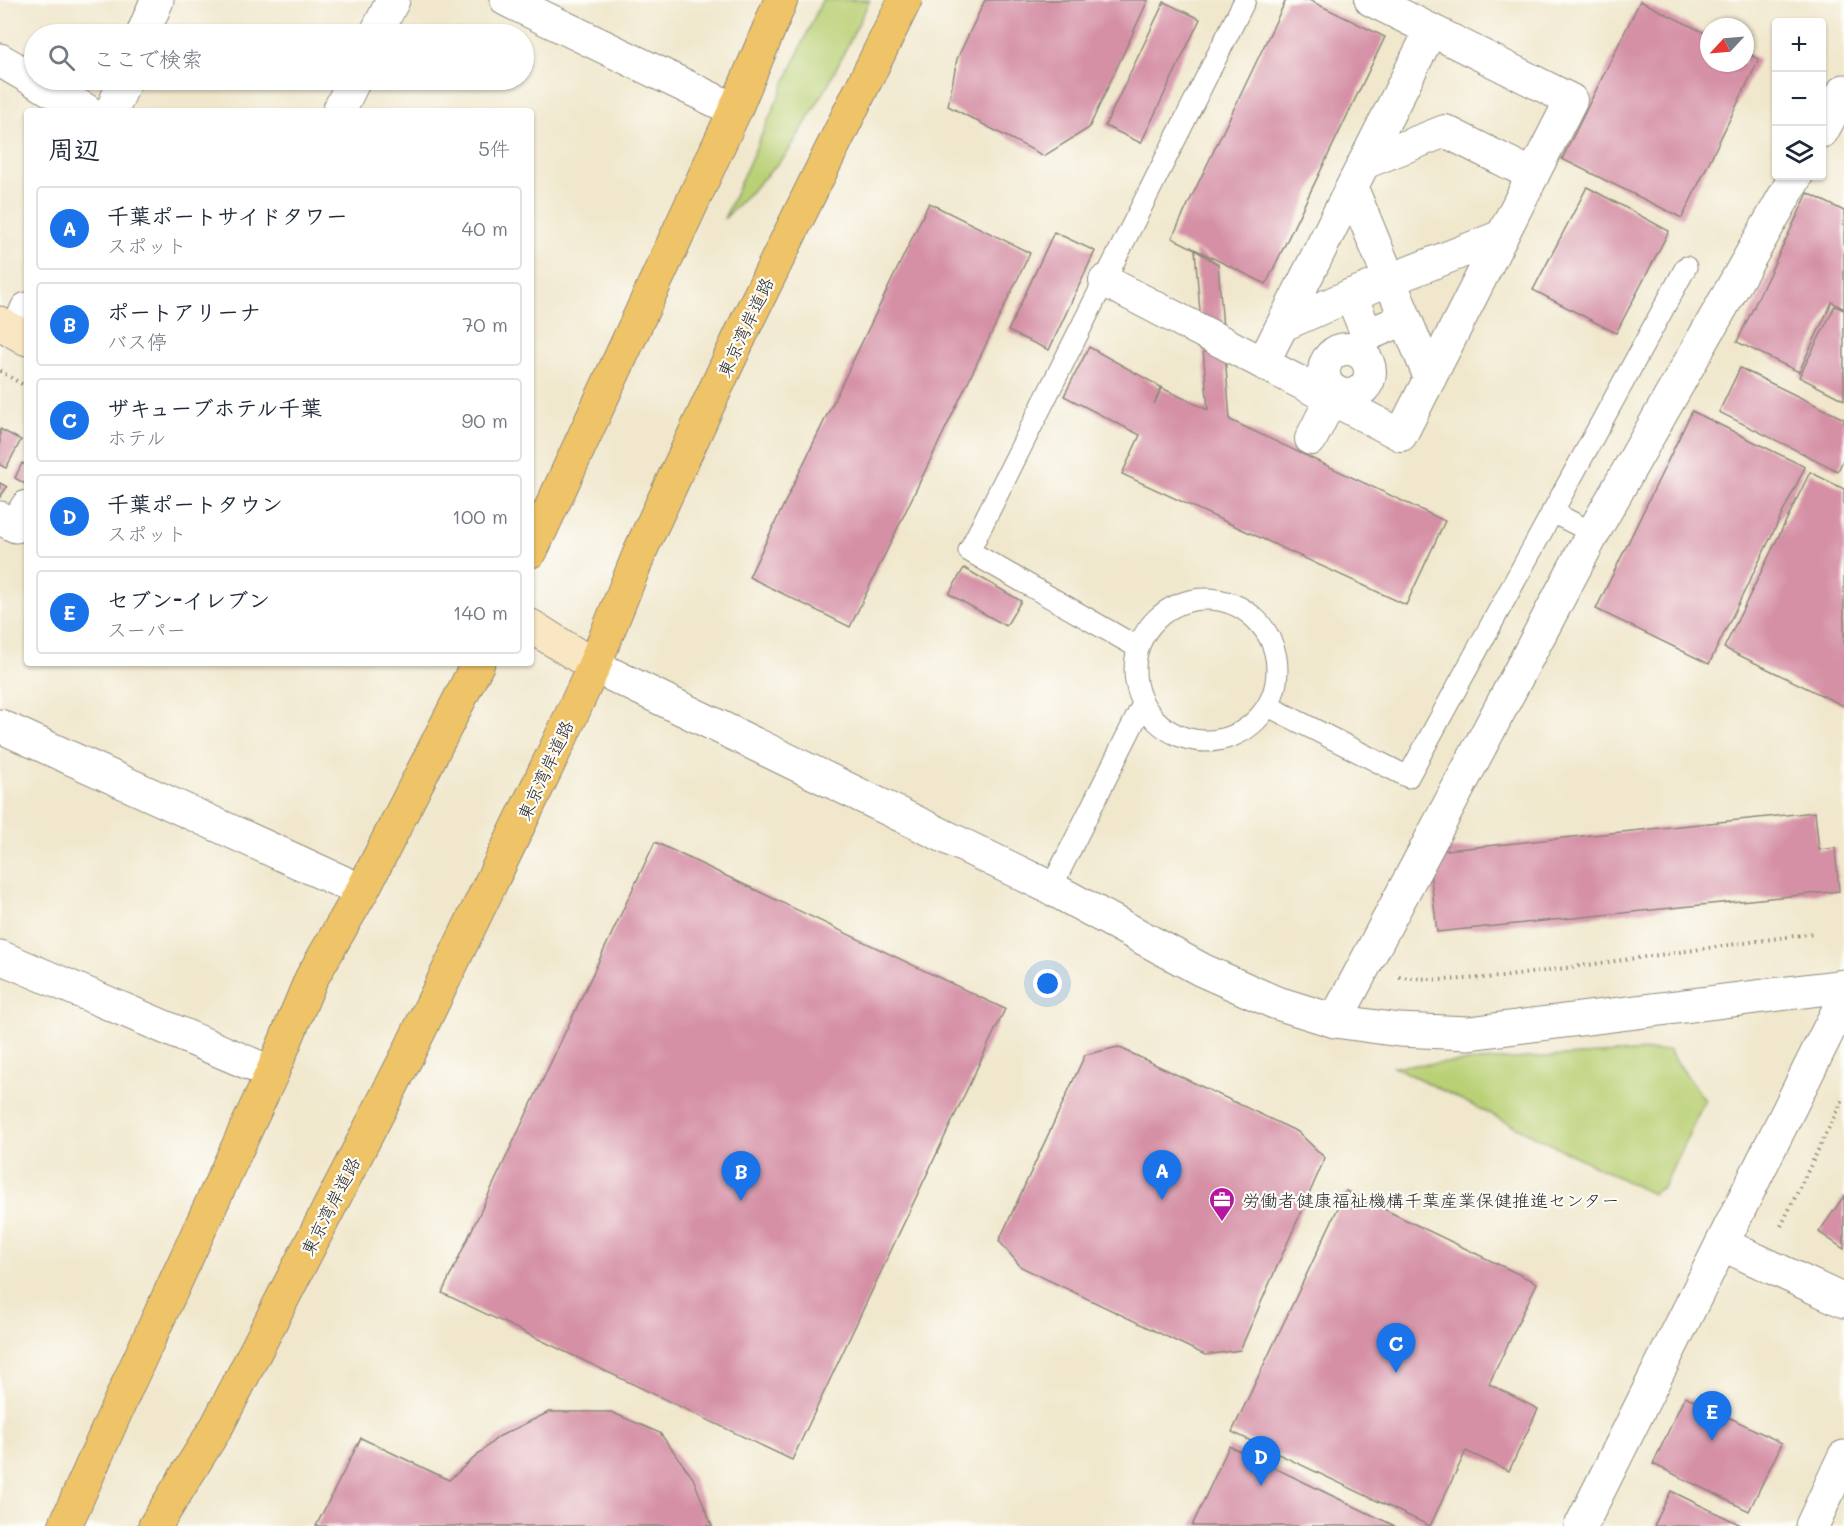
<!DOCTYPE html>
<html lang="ja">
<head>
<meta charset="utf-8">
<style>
	:root { --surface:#fff; --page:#f6f6f7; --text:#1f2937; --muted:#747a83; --line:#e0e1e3; --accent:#1a73e8 }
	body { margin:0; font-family:Mali,"Klee One",sans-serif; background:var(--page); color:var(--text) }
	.controls { position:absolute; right:18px; top:18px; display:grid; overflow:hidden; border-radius:6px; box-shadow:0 2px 4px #0004 }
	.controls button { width:54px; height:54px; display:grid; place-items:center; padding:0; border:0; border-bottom:2px solid var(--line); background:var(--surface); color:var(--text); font:30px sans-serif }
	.compass { position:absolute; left:1700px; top:18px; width:54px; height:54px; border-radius:50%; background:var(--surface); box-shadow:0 2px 4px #0004; rotate:244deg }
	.you { position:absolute; left:1048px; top:984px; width:21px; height:21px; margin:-15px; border:4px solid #fff; border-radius:50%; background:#1a73e8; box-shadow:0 0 0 9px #1a73e833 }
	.badge { display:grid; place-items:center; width:39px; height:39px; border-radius:50%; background:var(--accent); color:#fff; font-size:20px; font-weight:700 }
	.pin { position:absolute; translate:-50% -50px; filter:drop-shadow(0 2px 3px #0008) }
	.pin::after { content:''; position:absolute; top:32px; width:21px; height:18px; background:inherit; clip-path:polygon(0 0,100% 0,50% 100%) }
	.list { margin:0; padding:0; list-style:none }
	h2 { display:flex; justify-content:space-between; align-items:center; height:78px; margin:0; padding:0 24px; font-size:26px }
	h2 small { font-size:20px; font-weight:400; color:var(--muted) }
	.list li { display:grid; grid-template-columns:39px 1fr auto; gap:18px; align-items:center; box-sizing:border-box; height:84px; margin:0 12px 12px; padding:0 12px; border:2px solid var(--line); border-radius:6px }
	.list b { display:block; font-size:22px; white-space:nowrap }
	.list p { margin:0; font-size:20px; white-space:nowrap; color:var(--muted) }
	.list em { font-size:20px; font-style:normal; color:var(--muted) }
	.icon { flex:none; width:33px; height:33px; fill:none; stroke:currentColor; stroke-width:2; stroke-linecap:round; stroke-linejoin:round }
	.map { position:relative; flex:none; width:1844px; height:1526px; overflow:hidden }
	.search { position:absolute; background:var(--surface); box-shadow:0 2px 4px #0004; left:24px; top:24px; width:510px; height:66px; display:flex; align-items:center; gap:15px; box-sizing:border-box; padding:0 21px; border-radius:33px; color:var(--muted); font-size:22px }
	.panel { position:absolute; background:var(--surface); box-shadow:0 2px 4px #0004; left:24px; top:108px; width:510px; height:558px; border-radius:6px }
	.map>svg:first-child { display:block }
</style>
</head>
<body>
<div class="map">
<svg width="1844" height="1526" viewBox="0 0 1844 1526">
	<rect width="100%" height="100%" fill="#fdfcf7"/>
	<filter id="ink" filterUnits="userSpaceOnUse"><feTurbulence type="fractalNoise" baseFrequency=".0167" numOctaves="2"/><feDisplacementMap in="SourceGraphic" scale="12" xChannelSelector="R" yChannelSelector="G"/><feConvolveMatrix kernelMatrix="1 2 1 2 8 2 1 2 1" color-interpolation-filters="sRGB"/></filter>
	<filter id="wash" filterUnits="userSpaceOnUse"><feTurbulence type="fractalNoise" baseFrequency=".008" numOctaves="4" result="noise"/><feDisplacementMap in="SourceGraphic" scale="24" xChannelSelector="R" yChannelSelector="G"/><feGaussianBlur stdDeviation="1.35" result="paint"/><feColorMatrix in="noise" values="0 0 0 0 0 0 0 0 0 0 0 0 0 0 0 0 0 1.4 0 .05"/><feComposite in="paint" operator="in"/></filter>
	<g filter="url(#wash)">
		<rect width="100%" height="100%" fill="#f0e7cc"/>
		<g fill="#b9d075" stroke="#727e50" stroke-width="1.5">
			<path d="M822 0H870L826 89 786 155 724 219Z"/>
			<path d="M1668 1050 1705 1100 1664 1186 1652 1194 1393 1066Z"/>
		</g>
		<g id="blocks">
			<g fill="#d590a6">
				<path d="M985 0H1148L1089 128 1044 156 948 106 957 59Z"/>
				<path d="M1286 0H1309L1385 37 1266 284 1172 238Z"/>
				<path d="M1640 1 1709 35V63H1745V52L1759 59 1682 218 1562 159Z"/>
				<path d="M1164 2 1200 19 1141 143 1105 126Z"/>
				<path d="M1587 187 1669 231 1616 333 1533 290Z"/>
				<path d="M1808 193 1844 211V309L1832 302 1799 372 1737 342Z"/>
				<path d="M929 203 1030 253 850 627 749 577Z"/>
				<path d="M1054 232 1095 251 1049 350 1008 331Z"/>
				<path d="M1195 250 1218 264 1230 420 1445 521 1406 605 1122 474 1140 435 1064 396 1089 347 1161 387 1154 404 1162 388 1208 410Z"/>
				<path d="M1835 306 1844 310V400L1799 377Z"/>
				<path d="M1740 368 1844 419V458L1838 471 1719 412Z"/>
				<path d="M1692 411 1805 467 1709 664 1596 609Z"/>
				<path d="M0 429 21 440 6 468 0 465Z"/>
				<path d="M22 463 27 466V481L25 484 15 478Z"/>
				<path d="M1810 472 1844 489V706L1724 648Z"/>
				<path d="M0 483 7 487 0 497Z"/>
				<path d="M964 568 1021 601 1006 626 949 594Z"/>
				<path d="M1815 812 1819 850 1835 848 1839 891 1437 932 1428 852Z"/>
				<path d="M655 842 1005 1009 792 1460 442 1293Z"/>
				<path d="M1118 1047 1298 1132 1325 1158 1240 1350 1205 1355 1021 1267 999 1241 1085 1055Z"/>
				<path d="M1346 1191 1537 1283 1489 1384 1538 1409 1509 1471 1466 1451 1430 1526 1232 1432Z"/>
				<path d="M1844 1196V1249L1819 1232Z"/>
				<path d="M1685 1396 1782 1443 1749 1511 1653 1464Z"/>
				<path d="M549 1412H611L660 1433 693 1478 712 1526H316L361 1438 449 1480 498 1437Z"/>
				<path d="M1229 1446 1395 1526H1192Z"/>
				<path d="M1671 1491 1743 1526H1654Z"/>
			</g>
		</g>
	</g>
	<g filter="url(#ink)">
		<use href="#blocks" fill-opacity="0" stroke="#8e897c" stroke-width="1.5"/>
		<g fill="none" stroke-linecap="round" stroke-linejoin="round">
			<defs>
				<g id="service">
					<path d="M1552 512 1593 533"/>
					<circle cx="1206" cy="670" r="71"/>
					<path d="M1137 647 969 551 1245 0"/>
					<path d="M1268 706 1408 777 1686 267"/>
					<path d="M1051 888 1143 704"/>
				</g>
				<g id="pedestrian">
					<path d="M1364 163 1445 131 1533 175"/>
					<path d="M1352 188 1430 378"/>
					<path d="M1105 281 1401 435 1571 100 1371 0"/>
					<path d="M1351 295 1367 335 1405 319"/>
					<path d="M1283 325 1351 295 1502 236"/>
					<circle cx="1347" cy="372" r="23"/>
					<path d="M1263 363 1431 30"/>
					<path d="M1311 439 1335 391"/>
				</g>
				<g id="minor">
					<path d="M507 0 735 110"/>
					<path d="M143 34 157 0"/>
					<path d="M376 34 393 0"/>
					<path d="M0 60 87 111"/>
					<path d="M112 111 125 80"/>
					<path d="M339 111 354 80"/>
					<path d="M1822 131 1844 91"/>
					<path d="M17 333 27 309"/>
					<path d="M0 518 16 526 27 507"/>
					<path d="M0 726 362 891"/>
					<path d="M0 957 272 1073"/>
					<path d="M1335 1021 1593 533 1796 176"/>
					<path d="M1812 1526 1844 1457"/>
				</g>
				<g id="tertiary">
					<path d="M594 666 1051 888 1202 970 1274 1002 1335 1021 1399 1030 1469 1033 1844 986"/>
					<path d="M1722 1244 1844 1301"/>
					<path d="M1581 1526 1844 999"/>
				</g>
				<g id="secondary">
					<path d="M0 323 27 339"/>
					<path d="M531 626 594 666"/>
				</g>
				<g id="trunk">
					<path d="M531 551 735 110 781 0"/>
					<path d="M65 1526 128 1384 272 1073 311 979 362 891 478 663"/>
					<path d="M155 1526 217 1426 406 1058 558 744 594 666 642 547 749 317 905 0"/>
				</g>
			</defs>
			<use href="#service" stroke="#8e897c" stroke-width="23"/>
			<use href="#pedestrian" stroke="#8e897c" stroke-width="34"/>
			<use href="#minor" stroke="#8e897c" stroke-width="35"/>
			<use href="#tertiary" stroke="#8e897c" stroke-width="35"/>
			<use href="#secondary" stroke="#8e897c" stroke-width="35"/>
			<use href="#trunk" stroke="#8e897c" stroke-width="35"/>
			<g stroke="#8e897c" stroke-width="4" stroke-dasharray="1.5 4.5" stroke-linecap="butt">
				<path d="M0 371 27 387"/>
				<path d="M1399 977 1444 980 1502 977 1815 933"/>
				<path d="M1781 1226 1844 1097"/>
			</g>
			<use href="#service" stroke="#fff" stroke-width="21"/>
			<use href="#pedestrian" stroke="#fff" stroke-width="32"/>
			<use href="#minor" stroke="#fff" stroke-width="33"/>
			<use href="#tertiary" stroke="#fff" stroke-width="33"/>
			<use href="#secondary" stroke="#f9e7c3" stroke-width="33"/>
			<use href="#trunk" stroke="#efc469" stroke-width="33"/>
		</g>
	</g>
	<defs>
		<symbol id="office-pin" viewBox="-11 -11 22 30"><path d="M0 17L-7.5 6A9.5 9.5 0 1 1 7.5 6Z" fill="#b5179e" stroke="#fdfcf7"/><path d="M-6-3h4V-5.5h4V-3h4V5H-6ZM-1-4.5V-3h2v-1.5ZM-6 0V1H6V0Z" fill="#fff"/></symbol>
	</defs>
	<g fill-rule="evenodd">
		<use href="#office-pin" x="1207" y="1185" width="30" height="40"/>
	</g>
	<g text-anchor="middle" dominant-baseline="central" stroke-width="4.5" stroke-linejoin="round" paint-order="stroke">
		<g font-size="18" fill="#2b2b2b" stroke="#fdfcf7">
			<text transform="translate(745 327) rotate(-65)">東京湾岸道路</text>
			<text transform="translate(545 770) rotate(-65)">東京湾岸道路</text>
			<text transform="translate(330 1206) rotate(-63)">東京湾岸道路</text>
		</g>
		<g font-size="18" fill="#2b2b2b" stroke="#fdfcf7" text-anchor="start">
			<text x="1242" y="1200">労働者健康福祉機構千葉産業保健推進センター</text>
		</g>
	</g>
</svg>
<div class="controls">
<button>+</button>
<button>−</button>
<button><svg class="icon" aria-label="layers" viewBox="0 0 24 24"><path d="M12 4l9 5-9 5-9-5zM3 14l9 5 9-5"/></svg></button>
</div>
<svg class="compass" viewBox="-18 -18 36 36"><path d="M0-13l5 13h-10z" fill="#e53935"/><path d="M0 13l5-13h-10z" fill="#747a83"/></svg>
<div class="you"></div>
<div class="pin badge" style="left:1162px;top:1200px">A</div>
<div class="pin badge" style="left:741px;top:1201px">B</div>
<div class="pin badge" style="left:1396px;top:1373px">C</div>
<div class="pin badge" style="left:1261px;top:1486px">D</div>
<div class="pin badge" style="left:1712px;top:1441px">E</div>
<div class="search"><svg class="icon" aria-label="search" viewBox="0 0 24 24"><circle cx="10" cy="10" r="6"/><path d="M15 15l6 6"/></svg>ここで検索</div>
<section class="panel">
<h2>周辺<small>5件</small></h2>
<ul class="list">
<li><span class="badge">A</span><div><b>千葉ポートサイドタワー</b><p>スポット</p></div><em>40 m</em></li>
<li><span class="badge">B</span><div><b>ポートアリーナ</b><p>バス停</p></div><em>70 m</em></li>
<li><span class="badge">C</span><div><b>ザキューブホテル千葉</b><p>ホテル</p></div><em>90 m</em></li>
<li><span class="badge">D</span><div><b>千葉ポートタウン</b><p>スポット</p></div><em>100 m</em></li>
<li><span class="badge">E</span><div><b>セブン-イレブン</b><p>スーパー</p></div><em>140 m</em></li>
</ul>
</section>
</div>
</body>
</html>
